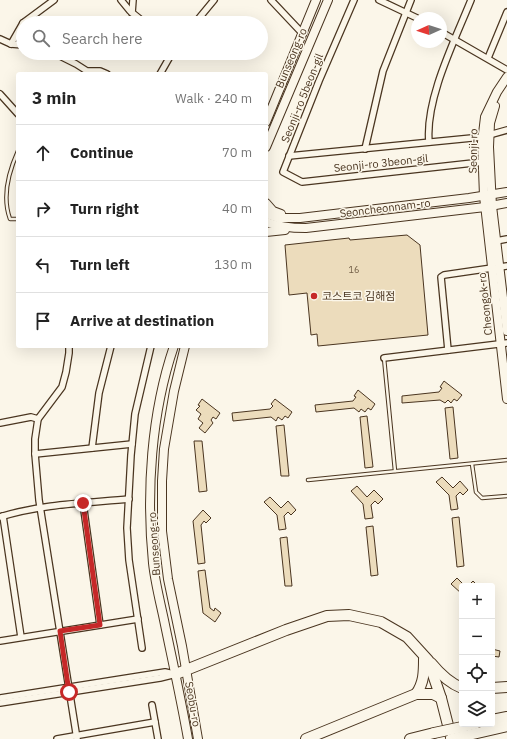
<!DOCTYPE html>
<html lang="en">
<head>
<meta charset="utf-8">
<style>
	:root { --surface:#fff; --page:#f2f2f2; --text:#222; --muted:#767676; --line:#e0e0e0 }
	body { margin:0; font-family:"IBM Plex Sans","Noto Sans KR",sans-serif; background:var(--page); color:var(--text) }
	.controls { position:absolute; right:12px; bottom:12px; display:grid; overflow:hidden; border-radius:4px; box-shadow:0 4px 16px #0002 }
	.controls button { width:36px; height:36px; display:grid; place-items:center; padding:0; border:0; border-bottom:1px solid var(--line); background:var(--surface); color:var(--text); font:20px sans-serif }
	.compass { position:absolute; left:411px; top:12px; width:36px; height:36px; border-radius:50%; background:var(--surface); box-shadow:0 4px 16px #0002; rotate:267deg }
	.stop { position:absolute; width:12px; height:12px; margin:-9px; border:3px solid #c62828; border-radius:50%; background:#fff }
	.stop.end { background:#c62828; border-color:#fff; box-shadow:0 1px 4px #0008 }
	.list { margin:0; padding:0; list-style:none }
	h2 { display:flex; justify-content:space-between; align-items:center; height:52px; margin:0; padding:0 16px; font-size:17px }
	h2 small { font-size:13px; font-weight:400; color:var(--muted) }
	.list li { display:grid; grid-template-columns:26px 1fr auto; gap:12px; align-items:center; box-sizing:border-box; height:56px; padding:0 16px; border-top:1px solid var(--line) }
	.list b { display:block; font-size:15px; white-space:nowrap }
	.list em { font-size:13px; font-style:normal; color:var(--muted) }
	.icon { flex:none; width:22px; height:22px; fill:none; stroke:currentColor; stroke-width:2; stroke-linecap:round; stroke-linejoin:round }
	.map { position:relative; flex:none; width:507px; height:739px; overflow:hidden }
	.search { position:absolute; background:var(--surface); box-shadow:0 4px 16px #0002; left:16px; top:16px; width:252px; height:44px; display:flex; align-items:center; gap:10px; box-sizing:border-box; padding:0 14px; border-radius:22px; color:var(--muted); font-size:15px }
	.panel { position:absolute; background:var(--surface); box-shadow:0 4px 16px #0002; left:16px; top:72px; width:252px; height:276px; border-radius:4px }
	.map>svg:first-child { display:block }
</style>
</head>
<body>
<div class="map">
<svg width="507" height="739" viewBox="0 0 507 739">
	<rect width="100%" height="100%" fill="#fbf6e9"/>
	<g fill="#ecdcbc" stroke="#4a3520">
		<path d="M407 235 420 245 428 335 318 346 317 334 311 335 307 293 289 295 285 245 349 238 350 240Z"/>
		<path d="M444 381 462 395 457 401 454 399 451 403 448 400 445 403 440 400 402 403V396L439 392 442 388 440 387Z"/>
		<path d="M358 390 375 404 371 410 368 408 365 412 361 409 359 412 354 408 316 412 315 405 353 401 356 397 354 396Z"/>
		<path d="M202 399 220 413 216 419 213 417 211 420 213 423 205 433 199 428 203 423 198 419 201 414 196 410 200 406 198 405Z"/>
		<path d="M275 399 292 412 288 418 285 416 282 420 278 417 276 421 271 417 233 421 232 413 270 409 273 406 271 404Z"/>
		<path d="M453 407 458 458 450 459 445 408Z"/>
		<path d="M367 416 373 467 365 468 360 417Z"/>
		<path d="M284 425 289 476H281L276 426Z"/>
		<path d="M194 441H202L207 491 199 492Z"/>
		<path d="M442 477 453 488 460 481 468 490 463 495 460 492 456 496 458 509 451 510 449 495 436 482Z"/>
		<path d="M357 486 367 497 374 490 383 499 378 504 375 501 371 505 373 518 365 519 363 504 351 491Z"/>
		<path d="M270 497 281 508 288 501 296 510 291 515 288 512 284 516 286 529 279 530 277 515 264 502Z"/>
		<path d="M203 510 211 518 206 523 204 521 201 525 205 563 198 564 193 521Z"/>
		<path d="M459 517 464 566 457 567 452 518Z"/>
		<path d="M373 526 378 575 371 576 366 527Z"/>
		<path d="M287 537 292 586H285L280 538Z"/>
		<path d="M205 570 210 608 214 611 215 608 221 613 215 622 203 613 198 571Z"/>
		<path d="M457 578 465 586H462V594L451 584Z"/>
		<path d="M473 581 478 586H468Z"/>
		<path d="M492 649 500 651 499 657 492 656Z"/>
	</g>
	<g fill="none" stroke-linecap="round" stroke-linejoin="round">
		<defs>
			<g id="lane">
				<path d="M18 151C9 171 2 197 10 219H18"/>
				<path d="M384 358 395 471"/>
				<path d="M472 464 476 492 482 498 507 496"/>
				<path d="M308 480 507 460"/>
			</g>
			<g id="street">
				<path d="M121 0 130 11 145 23"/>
				<path d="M271 0 303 34"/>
				<path d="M354 0 319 81 283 172 302 182 482 162"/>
				<path d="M379 0 417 18"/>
				<path d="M132 13 133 0"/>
				<path d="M23 23 54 0"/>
				<path d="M195 23 214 0"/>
				<path d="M441 32 507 70"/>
				<path d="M0 39 11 44 23 45"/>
				<path d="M11 44 23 23"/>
				<path d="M54 53 76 64 87 71H100L107 74"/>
				<path d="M488 58 507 12"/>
				<path d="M160 74 172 53"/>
				<path d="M0 94 18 114"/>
				<path d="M429 142C425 99 455 40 471 0"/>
				<path d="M365 149 383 71 411 0"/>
				<path d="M289 156 482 137 507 130"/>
				<path d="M496 241 507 239"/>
				<path d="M500 267 507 266"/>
				<path d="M69 346V353L66 372 62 387 38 419 35 439V454L39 500 77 739"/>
				<path d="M448 350 441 277 444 275 492 268"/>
				<path d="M384 358 507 343"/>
				<path d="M0 423 31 417 38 419"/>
				<path d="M92 448 99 393 111 346"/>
				<path d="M35 454 132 444"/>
				<path d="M83 503 100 625"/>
				<path d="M3 516 21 637"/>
				<path d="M0 517C41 504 86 503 129 499"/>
				<path d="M0 641 138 619"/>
				<path d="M142 648 129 560 127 528 131 455 135 414 151 346"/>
				<path d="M0 698 165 672 174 674"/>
				<path d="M0 703 160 678 176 674"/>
				<path d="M152 705 158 739"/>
				<path d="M57 739 155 722"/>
			</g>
			<g id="secondary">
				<path d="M507 77 497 92 485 117 482 142 484 196 507 399"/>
				<path d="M495 106 490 123 489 147 492 206 507 331"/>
				<path d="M266 122 316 0"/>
				<path d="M266 147 328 0"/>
				<path d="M266 203 273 211 281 214"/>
				<path d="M266 214 278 218H300L469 198 507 192"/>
				<path d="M266 222C279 227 292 228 306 228L485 207 507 203"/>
				<path d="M266 232 285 230"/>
				<path d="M174 346C151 413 146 493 153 563 155 582 160 601 164 620 172 659 181 699 188 739"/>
				<path d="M185 346 174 391 164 449 162 481V531L168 579 182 646 198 739"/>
			</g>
			<g id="highway">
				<path d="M431 663C440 674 449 683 462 688"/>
				<path d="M176 674 286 630 327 616 349 615 381 622 407 637 428 660 441 698 451 737"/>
				<path d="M492 688 507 687"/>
				<path d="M416 694C424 683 424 672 424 659"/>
				<path d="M492 720 507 717"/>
				<path d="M462 727 475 724"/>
				<path d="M464 736 507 726"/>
				<path d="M306 739 416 694H433L441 698"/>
				<path d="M410 739 434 733"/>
			</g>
		</defs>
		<use href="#lane" stroke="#4a3520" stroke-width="4.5"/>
		<use href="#street" stroke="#4a3520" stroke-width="8"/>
		<use href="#secondary" stroke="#4a3520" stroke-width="10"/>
		<use href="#highway" stroke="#4a3520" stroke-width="12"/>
		<use href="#lane" stroke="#fbf6e9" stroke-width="2.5"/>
		<use href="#street" stroke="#fbf6e9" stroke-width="5.5"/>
		<use href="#secondary" stroke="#fbf6e9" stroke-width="8"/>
		<use href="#highway" stroke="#fbf6e9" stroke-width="10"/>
		<defs>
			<g id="highway-bridge">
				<path d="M434 733 462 727"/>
				<path d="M451 739 464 736"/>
			</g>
		</defs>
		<use href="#highway-bridge" stroke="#4a3520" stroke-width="12" stroke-linecap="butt"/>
		<use href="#highway-bridge" stroke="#fbf6e9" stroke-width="10"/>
	</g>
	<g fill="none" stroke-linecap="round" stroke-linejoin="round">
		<path stroke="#c62828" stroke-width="5" d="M69 692 60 631 100 625 83 503"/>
	</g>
	<circle fill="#c62828" stroke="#fbf6e9" stroke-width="1.5" cx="314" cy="296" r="4"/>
	<g text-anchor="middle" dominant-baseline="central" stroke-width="3" stroke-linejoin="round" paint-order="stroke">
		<g font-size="9" fill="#725f47">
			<text x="354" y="269">16</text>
		</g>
		<g font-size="11" fill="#4a3520" stroke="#fbf6e9">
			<text transform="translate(291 58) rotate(-67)">Bunseong-ro</text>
			<text transform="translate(302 98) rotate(-68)">Seonji-ro 5beon-gil</text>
			<text transform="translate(473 151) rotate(-89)">Seonji-ro</text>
			<text transform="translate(381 163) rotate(-6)">Seonji-ro 3beon-gil</text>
			<text transform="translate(385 208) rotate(-7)">Seoncheonnam-ro</text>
			<text transform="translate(485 304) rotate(-96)">Cheongok-ro</text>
			<text transform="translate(154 544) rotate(-94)">Bunseong-ro</text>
			<text transform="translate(193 704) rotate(80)">Seobu-ro</text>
		</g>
		<g font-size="11" fill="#4a3520" stroke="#fbf6e9" text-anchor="start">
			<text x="322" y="296">코스트코 김해점</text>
		</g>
	</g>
</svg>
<div class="controls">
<button>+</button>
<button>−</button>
<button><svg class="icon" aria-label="locate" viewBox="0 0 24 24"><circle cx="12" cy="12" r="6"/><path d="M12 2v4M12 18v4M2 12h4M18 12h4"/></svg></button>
<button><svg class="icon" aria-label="layers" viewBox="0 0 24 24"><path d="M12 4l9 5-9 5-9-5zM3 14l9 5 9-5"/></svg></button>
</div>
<svg class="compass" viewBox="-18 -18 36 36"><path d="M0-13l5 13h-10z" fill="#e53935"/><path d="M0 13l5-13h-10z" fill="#767676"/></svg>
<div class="stop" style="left:69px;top:692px"></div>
<div class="stop end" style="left:83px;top:503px"></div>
<div class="search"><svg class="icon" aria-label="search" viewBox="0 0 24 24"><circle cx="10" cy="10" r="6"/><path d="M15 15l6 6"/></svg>Search here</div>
<section class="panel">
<h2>3 min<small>Walk · 240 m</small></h2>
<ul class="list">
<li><svg class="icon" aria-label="ahead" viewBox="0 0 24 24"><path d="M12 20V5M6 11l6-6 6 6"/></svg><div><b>Continue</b></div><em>70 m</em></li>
<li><svg class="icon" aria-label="right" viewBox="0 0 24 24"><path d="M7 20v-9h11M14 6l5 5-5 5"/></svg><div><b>Turn right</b></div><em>40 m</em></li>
<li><svg class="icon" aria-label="left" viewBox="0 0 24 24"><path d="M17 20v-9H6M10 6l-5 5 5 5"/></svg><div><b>Turn left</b></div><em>130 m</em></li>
<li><svg class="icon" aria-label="arrive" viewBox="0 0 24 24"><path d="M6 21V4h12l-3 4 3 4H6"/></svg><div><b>Arrive at destination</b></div></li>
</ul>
</section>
</div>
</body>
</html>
